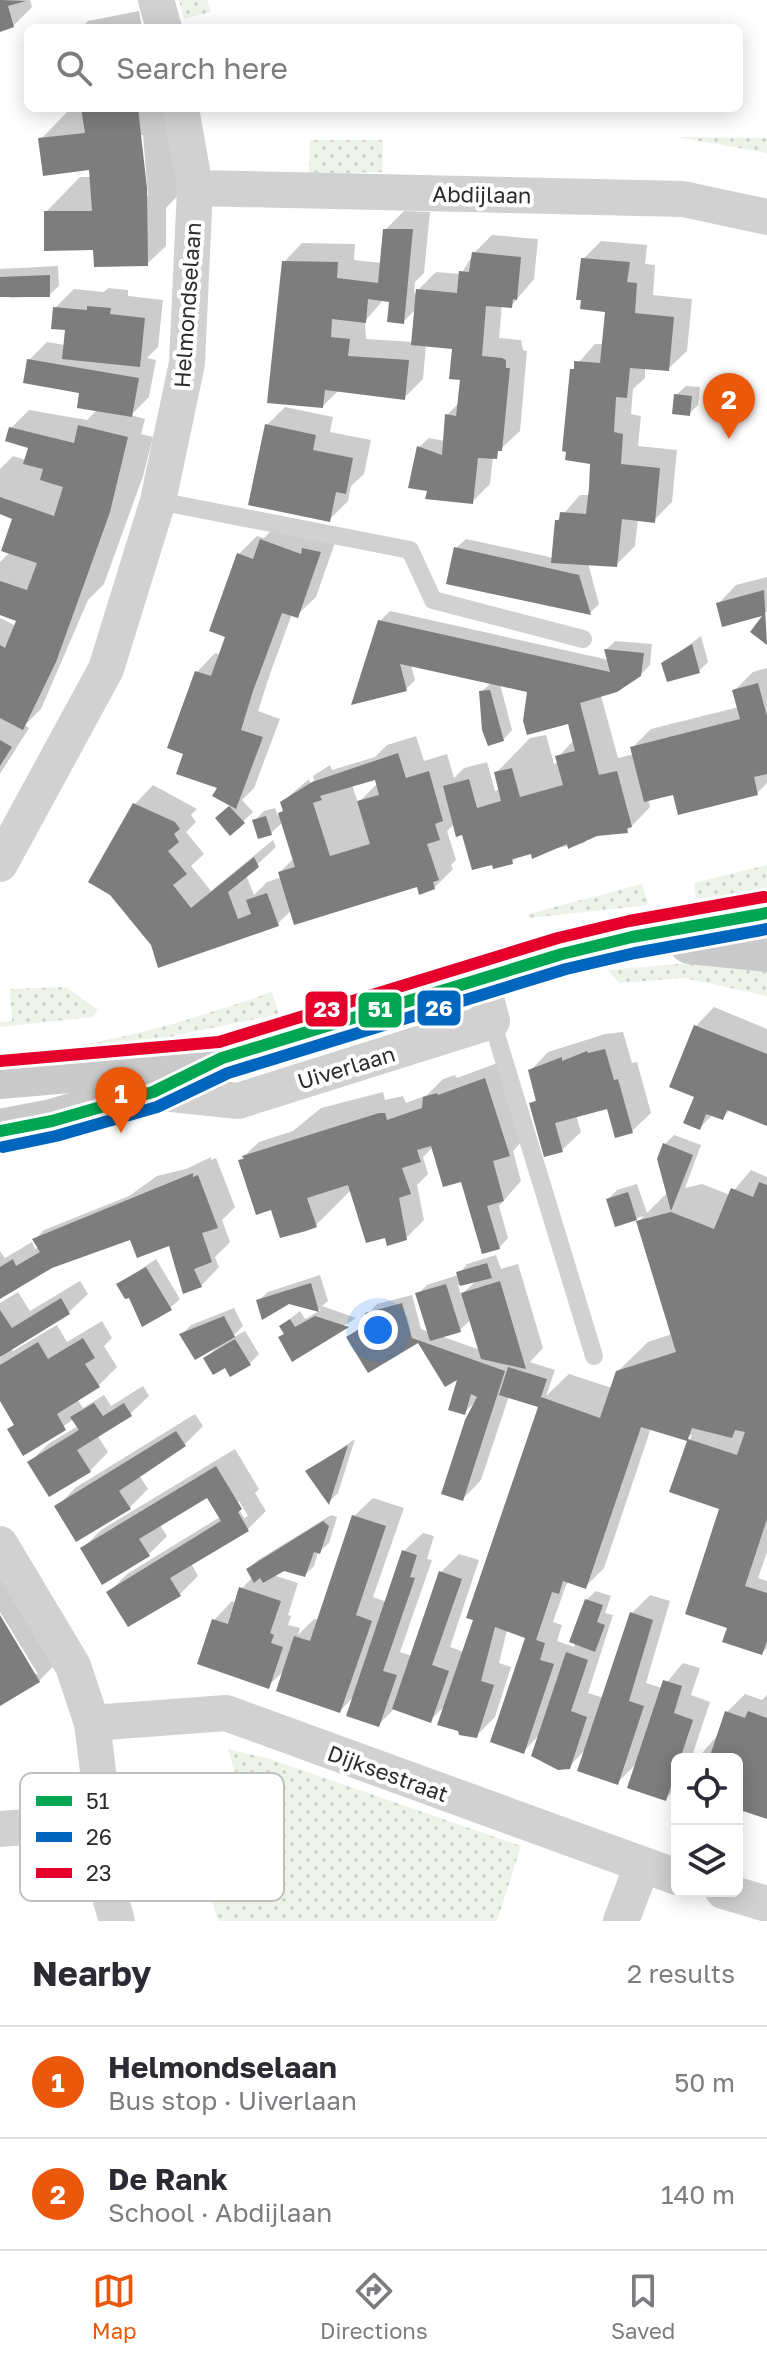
<!DOCTYPE html>
<html lang="en">
<head>
<meta charset="utf-8">
<style>
	:root { --surface:#fff; --page:#f2f2f3; --text:#2b2b33; --muted:#7c7c81; --line:#e1e1e2; --accent:#ea580c }
	body { margin:0; font-family:"Golos Text",sans-serif; background:var(--page); color:var(--text) }
	.controls { position:absolute; right:24px; bottom:24px; display:grid; overflow:hidden; border-radius:12px; box-shadow:0 4px 20px #0003 }
	.controls button { width:72px; height:72px; display:grid; place-items:center; padding:0; border:0; border-bottom:2px solid var(--line); background:var(--surface); color:var(--text); font:40px sans-serif }
	.you { position:absolute; left:378px; top:1330px; width:28px; height:28px; margin:-20px; border:6px solid #fff; border-radius:50%; background:#1a73e8; box-shadow:0 0 0 12px #1a73e833 }
	.badge { display:grid; place-items:center; width:52px; height:52px; border-radius:50%; background:var(--accent); color:#fff; font-size:26px; font-weight:700 }
	.pin { position:absolute; translate:-50% -66px; filter:drop-shadow(0 2px 4px #0008) }
	.pin::after { content:''; position:absolute; top:42px; width:28px; height:24px; background:inherit; clip-path:polygon(0 0,100% 0,50% 100%) }
	.list { margin:0; padding:0; list-style:none }
	h2 { display:flex; justify-content:space-between; align-items:center; height:104px; margin:0; padding:0 32px; font-size:34px }
	h2 small { font-size:26px; font-weight:400; color:var(--muted) }
	.list li { display:grid; grid-template-columns:52px 1fr auto; gap:24px; align-items:center; box-sizing:border-box; height:112px; padding:0 32px; border-top:2px solid var(--line) }
	.list b { display:block; font-size:30px; white-space:nowrap }
	.list p { margin:0; font-size:26px; white-space:nowrap; color:var(--muted) }
	.list em { font-size:26px; font-style:normal; color:var(--muted) }
	.icon { flex:none; width:44px; height:44px; fill:none; stroke:currentColor; stroke-width:2; stroke-linecap:round; stroke-linejoin:round }
	.map { position:relative; flex:none; width:767px; height:1921px; overflow:hidden }
	.search { position:absolute; background:var(--surface); box-shadow:0 4px 20px #0003; left:24px; right:24px; top:24px; height:88px; display:flex; align-items:center; gap:20px; box-sizing:border-box; padding:0 28px; border-radius:12px; color:var(--muted); font-size:30px }
	.sheet { height:328px; background:var(--surface) }
	nav { display:flex; justify-content:space-around; align-items:center; box-sizing:border-box; height:112px; border-top:2px solid var(--line); background:var(--surface); font-size:22px; color:var(--muted) }
	nav a { display:grid; justify-items:center; gap:4px }
	nav .on { color:var(--accent) }
	.map>svg:first-child { display:block }
</style>
</head>
<body>
<div class="map">
<svg width="767" height="1921" viewBox="0 0 767 1921">
	<defs>
		<pattern id="grass-dots" width="8" height="8" patternUnits="userSpaceOnUse" patternTransform="scale(2)"><rect width="8" height="8" fill="#eef3ea"/><path d="M2 2h.1M6 6h.1" fill="none" stroke="#ccd0c9" stroke-width="1.8" stroke-linecap="round"/></pattern>
	</defs>
	<rect width="100%" height="100%" fill="#fff"/>
	<g fill="url(#grass-dots)">
		<path d="M179 0H207L211 12 184 19Z"/>
		<path d="M677 137 767 138V153Z"/>
		<path d="M310 140H383L382 172 309 174Z"/>
		<path d="M767 865V895L696 898 694 883Z"/>
		<path d="M642 884 649 905 529 918 528 914Z"/>
		<path d="M690 963 767 968V996L684 978 619 983 608 970Z"/>
		<path d="M66 987 98 1010 93 1017 0 1027V1022L12 1021 10 989Z"/>
		<path d="M272 992 279 1014 126 1046 0 1061V1055C95 1048 182 1024 272 992Z"/>
		<path d="M228 1749 270 1759 521 1846 497 1921H218L203 1871C256 1822 246 1814 228 1749Z"/>
	</g>
	<g fill="#0003" fill-rule="evenodd">
		<path d="M0 0H30L32 7 13 26 0 30Z"/>
		<path d="M139 11 142 28H81L88 21Z"/>
		<path d="M71 108H175L181 192 166 208V246L147 264 95 248 46 212 80 177H92L91 167 41 139ZM139 135H143L148 196H144Z"/>
		<path d="M404 211 430 212 424 273 415 282 414 294 436 272 461 274 474 253 492 235 538 239 534 279 511 306 502 305 499 338 521 340 523 350 527 351 520 431 493 456 490 484 472 502 430 485 419 447 429 438 445 441 447 415 459 403 462 378 454 347 426 344 423 379 404 398 339 390 323 406 284 262 302 243 355 244 354 260 382 263 385 230ZM393 296 403 322 416 309 413 342 366 339 365 321 384 299Z"/>
		<path d="M601 241 647 245 645 264 655 265 653 295 692 299 687 351 668 369 645 367V378L633 389 631 414 641 416 638 446 677 450 672 502 654 520 638 519 635 546 616 565 588 563 599 604 590 613 456 548 466 539 554 558 557 521 580 495H590L592 462 572 370 595 344H604L608 310 583 259Z"/>
		<path d="M58 266 59 286 49 295 10 298 9 294H0V269Z"/>
		<path d="M108 288 128 290V296L163 300 158 347 147 358 156 360 149 397 131 415 145 419 141 434 153 437 143 476 104 584 88 600 41 709 25 725 29 728 0 774V618L16 626 18 620 0 613V562L10 552 15 518 0 512V469L13 456 26 460 29 449 11 428 29 410 87 420 97 410 81 391 29 360 47 342 65 345 67 328 55 308 74 289 104 292Z"/>
		<path d="M686 386 700 387 698 405 689 414 676 395Z"/>
		<path d="M285 407 333 417 330 432 371 440 364 474 351 486 348 501 330 519 267 425Z"/>
		<path d="M280 522 338 534 316 597 297 615 292 614 271 671 258 711 280 719 254 788 242 800 253 812 231 833 217 818 232 804 186 753 197 672 215 653 221 655 228 636 239 554 257 536 264 538Z"/>
		<path d="M767 577V612L723 624 718 604 736 585Z"/>
		<path d="M390 611 609 660 606 650 615 641 652 644 650 665 640 675 601 696 618 758 634 754 632 748 651 729 739 707 734 691 753 672 767 668V783L757 793H674L648 799 650 807 627 831 590 836 584 843 519 855 512 862 473 868 463 833 455 823 447 831 456 860 451 865 453 869 434 888 418 884 292 910 277 924 160 966 135 804 153 785 197 809 191 815 196 822 186 832 204 854 191 866 211 891 273 840 276 847 246 875 254 895 267 882 282 877 280 872 294 858 283 822 271 833 260 836 254 821 264 811 275 808 278 816 285 809 282 802 309 779 314 794 317 791 313 776 330 765 332 770 375 757 387 745 416 736 424 761 447 754 454 778 464 768 487 762 495 791 500 789 496 773 530 738 546 735 554 764 559 762 558 757 574 740 569 721 530 690 500 684 512 730 503 740 481 692 492 682 411 665 415 680 406 689 380 621ZM376 777 378 783 358 803 352 785Z"/>
		<path d="M701 636 708 662 699 671 664 664Z"/>
		<path d="M714 1007 767 1029V1123L731 1109 722 1118 713 1114 700 1128 696 1026Z"/>
		<path d="M623 1032 632 1063 637 1062 651 1113 632 1131 608 1107 576 1115 581 1132 562 1150 531 1104 538 1098 530 1071 548 1052 605 1034Z"/>
		<path d="M503 1061 527 1136 513 1151 521 1181 499 1206 508 1238 499 1248 462 1179 433 1147 423 1157 428 1174 417 1185 424 1220 406 1238 385 1233 352 1189 316 1225 272 1208 240 1160 259 1142 293 1131 321 1108 383 1092 385 1100 403 1096 406 1103 427 1095 443 1079 455 1075 457 1078Z"/>
		<path d="M674 1135 701 1145 685 1188 702 1184 730 1195 751 1170 767 1177V1552L758 1578 767 1581V1648L762 1653 729 1627 722 1508 672 1491 692 1434 686 1439 651 1428 604 1568 586 1586 570 1581 566 1585 553 1622 562 1625 557 1641 574 1647 586 1600 596 1591 611 1596 605 1613 613 1615 588 1693 604 1698 632 1613 650 1595 670 1601 646 1683 662 1688 683 1663 700 1668 691 1695 710 1702 691 1759H677V1787L665 1799 637 1763 617 1783 586 1749 569 1767 540 1734 523 1752 527 1637 507 1630 499 1663 511 1667 495 1717 476 1736 447 1704 430 1720 395 1708 379 1724 355 1695 340 1711 285 1670 268 1686 214 1620 232 1601 236 1603 241 1589 253 1577 249 1569 258 1560 331 1515 337 1517 329 1543 318 1553 314 1566 305 1575 283 1568 273 1575 298 1583 288 1615 291 1616 288 1625 300 1628 298 1635 314 1619 319 1620 354 1516 373 1498 404 1508 373 1597 387 1602 404 1551 423 1533 434 1536 427 1559 432 1560 400 1652 412 1656 441 1572 459 1554 479 1560 450 1647 464 1652 544 1398 509 1396 481 1480 463 1499 477 1400 464 1413 458 1381 419 1341 348 1337 369 1321 368 1314 377 1304 412 1295 421 1329 429 1332 418 1294 427 1285 458 1275 467 1264 496 1255 501 1269 518 1264 543 1348 530 1362 555 1370 546 1396 569 1374 612 1388 617 1372 648 1342 672 1334 639 1221 644 1216 616 1224 608 1199 617 1190 637 1184 647 1213 668 1192 665 1144ZM477 1280 461 1295 458 1285ZM471 1319 480 1350 441 1336 460 1330Z"/>
		<path d="M211 1157V1160L216 1158 235 1207 222 1220 230 1242 215 1257 219 1267 201 1286 171 1243 131 1236 50 1267 0 1297V1251L5 1258 32 1242 35 1249 39 1247 35 1239 44 1230 129 1196 157 1176 186 1169Z"/>
		<path d="M156 1259 180 1299 170 1308 130 1295 119 1284Z"/>
		<path d="M320 1275 328 1301 322 1306 356 1318 293 1359 281 1326 300 1311 305 1319 321 1310 289 1302 258 1301 268 1292Z"/>
		<path d="M80 1281 88 1294 69 1312 11 1348 13 1351 57 1325 67 1342 102 1321 112 1338 104 1346 117 1367 99 1385 77 1399 83 1408 104 1395 111 1406 143 1386 149 1396 130 1414 97 1435 108 1452 90 1471 30 1462 48 1444 78 1426 74 1419 24 1453 15 1424 0 1399V1358L4 1354 0 1355V1303L18 1292 30 1311Z"/>
		<path d="M234 1308 243 1326 230 1339 245 1331 259 1354 250 1363 226 1365 205 1359 218 1346 182 1334 191 1325Z"/>
		<path d="M195 1414 203 1426 184 1445 139 1475 148 1489 129 1508 57 1507 75 1488Z"/>
		<path d="M355 1439 338 1493 329 1502 308 1471Z"/>
		<path d="M235 1449 259 1489 255 1493 266 1511 248 1529 191 1563 198 1576 180 1594 129 1625 109 1592 127 1574 220 1517 207 1496 160 1525 167 1536 148 1555 82 1549 101 1530ZM239 1501 248 1516 244 1518 236 1504Z"/>
		<path d="M0 1526 73 1646 39 1681 0 1704V1620L33 1674H38L0 1612Z"/>
		<path d="M745 1694 762 1700 767 1695V1817L737 1807V1759H697L716 1737 727 1712Z"/>
	</g>
	<g fill="#7d7d7d" fill-rule="evenodd">
		<path d="M0 0 26 1 8 6 14 27 0 32Z"/>
		<path d="M81 108H138L147 188 148 266 94 267 93 250 44 251V211H92L89 170 43 176 38 138 85 133Z"/>
		<path d="M383 229H413L404 324 387 322 389 302 368 299 366 323 332 319 331 337 350 339 348 356 409 360 405 400 325 390 323 408 267 403 282 261 338 262 337 278 378 283Z"/>
		<path d="M472 252 521 257 517 300 513 299 512 308 486 306 482 356 502 358 506 360V368H510L502 451H498L497 459 478 458 473 504 425 499 427 491 408 488 417 446 442 455 445 414 456 416 460 380 449 379 452 349 411 345 416 289 457 293 459 271 469 272Z"/>
		<path d="M581 258 630 262 627 282 637 283 635 313 674 317 669 371 630 368 627 398 616 397 614 432 623 434 621 464 660 468 655 523 622 519 617 567 551 563 555 520H559L560 512 586 514 589 488 590 464 565 460 566 452 562 451 570 369H574V361L600 363 605 312 580 309 581 300H576Z"/>
		<path d="M50 275V297H0V277Z"/>
		<path d="M87 306 111 308 110 314 145 318 140 367 62 359 65 330 51 329 53 307 87 310Z"/>
		<path d="M27 359 139 378 132 417 77 408 79 393 23 383Z"/>
		<path d="M674 394 692 396 690 416 672 414Z"/>
		<path d="M265 424 316 435 313 450 353 458 346 494 336 492 330 522 248 505Z"/>
		<path d="M78 425 128 437 110 512 56 662 23 730 0 718V645L5 648 16 621 0 615V581L27 590 37 563 1 551 12 519 0 514V497L54 516 63 487 40 480 43 469 23 464 28 448 5 441 9 427 74 443Z"/>
		<path d="M260 539 301 554 302 548 321 552 298 618 282 613 253 691 241 730 263 737 236 809 212 796 217 788 176 774 183 754 167 748 195 671 211 676 225 637 209 631 237 553 253 559Z"/>
		<path d="M454 547 579 575 591 615 446 584Z"/>
		<path d="M764 590 767 645 750 632 762 616 722 627 716 603Z"/>
		<path d="M378 620 610 672 604 649 644 653 641 676 617 692 580 703 599 775 617 771 632 827 627 828 628 833 597 836 568 849 567 844 532 859 531 854 517 858 512 859 513 864 493 869 492 865 472 870 462 835 456 837 443 786 469 779 477 808 501 801 494 772 512 768 520 797 563 785 555 756 575 751 568 724 527 735 523 721 527 692 400 664 407 691 351 705Z"/>
		<path d="M692 644 700 673 667 682 661 663Z"/>
		<path d="M758 683 767 716V774L754 777 758 795 678 815 673 795 644 802 630 747 740 719 732 690Z"/>
		<path d="M490 690 504 741 488 746 482 730 479 691Z"/>
		<path d="M0 740 12 747 0 766Z"/>
		<path d="M398 753 406 778 429 771 443 821 435 824 440 840 427 844 439 880 433 882 435 889 419 895 417 887 294 925 278 872 295 867 278 813 283 811 280 802 312 782ZM375 780 379 795 357 801 370 844 330 856 313 803 322 800 320 796Z"/>
		<path d="M133 803 175 822 180 829 174 834 179 842 168 851 187 874 173 885 191 908 254 857 259 867 228 892 238 919 251 914 246 900 267 893 279 926 158 968 151 945 110 895 88 882Z"/>
		<path d="M229 806 245 823 230 836 215 818Z"/>
		<path d="M266 816 272 835 258 839 252 820Z"/>
		<path d="M694 1025 767 1054V1126L727 1110 723 1120 706 1114 700 1130 683 1123 694 1097 669 1087Z"/>
		<path d="M605 1049 614 1080 618 1079 633 1133 615 1138 607 1109 555 1123 563 1152 544 1157 529 1103 536 1101 528 1070 562 1057V1061L587 1051 588 1053Z"/>
		<path d="M485 1078 510 1156 493 1161 504 1201 487 1206 500 1249 482 1254 461 1182 443 1187 431 1146 417 1150 421 1162 402 1168 411 1194 399 1198 407 1240 387 1246 385 1238 366 1243 348 1185 307 1198 317 1227 306 1231 280 1238 271 1210 256 1215 238 1160 244 1159 242 1156 379 1113H385L387 1120 422 1108 423 1097 437 1093 438 1095Z"/>
		<path d="M663 1143 693 1155 671 1211 657 1159Z"/>
		<path d="M193 1173V1177L198 1175 218 1228 202 1233 212 1262 194 1269 202 1287 183 1294 169 1246 137 1258 130 1240 52 1268 0 1299V1267L13 1259 16 1266 40 1252 32 1239Z"/>
		<path d="M759 1182 767 1185V1519L745 1586 767 1593V1641L762 1655 722 1642 727 1628 685 1614 719 1509 669 1492 687 1441 641 1427 586 1589 563 1581 559 1594 552 1592 536 1640 545 1643 540 1660 554 1664 524 1754 490 1742 525 1638 495 1627 481 1681 494 1685 477 1738 459 1735 458 1731 437 1725 473 1620 466 1618 538 1407 499 1395 508 1367 547 1379 541 1397 600 1418 616 1371 676 1352 636 1221 671 1212 714 1229 731 1188 753 1197ZM692 1428 732 1438 735 1430 745 1432 737 1455 688 1439Z"/>
		<path d="M628 1192 637 1220 615 1227 606 1199Z"/>
		<path d="M487 1263 492 1278 460 1286 456 1272Z"/>
		<path d="M146 1267 172 1310 142 1327 129 1298 125 1299 116 1284Z"/>
		<path d="M500 1281 526 1369 481 1359 461 1293Z"/>
		<path d="M311 1283 319 1312 289 1304 262 1320 256 1300Z"/>
		<path d="M446 1284 461 1332 430 1341 415 1293Z"/>
		<path d="M61 1298 70 1314 0 1357V1310L12 1328Z"/>
		<path d="M402 1303 412 1338 505 1371 463 1501 441 1494 465 1420 477 1397 471 1394 465 1415 448 1410 457 1380 445 1387 418 1343 368 1373 346 1337 368 1324 365 1313Z"/>
		<path d="M224 1316 235 1337 195 1360 179 1334Z"/>
		<path d="M315 1316 349 1327 292 1362 278 1337 284 1334 279 1326 290 1319 295 1327Z"/>
		<path d="M83 1338 95 1358 85 1364 100 1387 57 1414 66 1430 23 1456 7 1429 14 1425 0 1401V1365L38 1342 48 1359Z"/>
		<path d="M235 1339 251 1365 230 1377 225 1368 213 1375 203 1358Z"/>
		<path d="M94 1403 103 1416 124 1403 132 1416 77 1450 91 1472 49 1497 27 1462 79 1430 70 1417Z"/>
		<path d="M176 1431 186 1446 119 1491 131 1509 76 1542 54 1506Z"/>
		<path d="M348 1445 329 1505 305 1471Z"/>
		<path d="M216 1466 242 1509 238 1512 249 1531 170 1578 181 1596 128 1627 106 1592 221 1521 207 1498 139 1539 150 1556 102 1585 80 1548Z"/>
		<path d="M352 1515 386 1526 356 1615 372 1621 340 1713 276 1691 294 1636 310 1641Z"/>
		<path d="M323 1521 329 1526 320 1554 314 1552 305 1577 284 1571 263 1583 260 1578 254 1583 246 1569Z"/>
		<path d="M402 1550 417 1555 410 1577 415 1578 383 1671 397 1675 379 1727 346 1716Z"/>
		<path d="M439 1571 462 1579 432 1665 449 1671 431 1723 392 1709Z"/>
		<path d="M239 1587 281 1601 270 1633 274 1635 271 1643 283 1647 269 1689 197 1664 212 1619 228 1624Z"/>
		<path d="M585 1599 603 1605 597 1622 605 1625 595 1652 569 1642Z"/>
		<path d="M630 1612 653 1620 629 1701 644 1706 618 1785 577 1771Z"/>
		<path d="M0 1615 40 1682 0 1706Z"/>
		<path d="M566 1652 588 1660 571 1711 587 1717 570 1769 558 1770 531 1756Z"/>
		<path d="M663 1680 682 1686 674 1713 693 1720 666 1801 627 1788Z"/>
		<path d="M725 1711 745 1718 748 1711 767 1718V1819L737 1809V1759H709Z"/>
	</g>
	<g fill="none" stroke-linecap="round" stroke-linejoin="round">
		<g stroke="#d1d1d1" stroke-width="18">
			<path d="M158 501 410 550 433 600 583 639"/>
			<path d="M492 1021 594 1356"/>
		</g>
		<g stroke="#d1d1d1" stroke-width="36">
			<path d="M156 0 164 28"/>
			<path d="M195 188 683 199 767 217"/>
			<path d="M0 864 106 669 158 501 187 363 195 188 181 108"/>
			<path d="M153 1092 238 1101 492 1021 481 979"/>
			<path d="M0 1544 73 1666 92 1723 99 1779 88 1822 117 1921"/>
			<path d="M92 1723 226 1713 677 1877"/>
			<path d="M0 1829 88 1822"/>
			<path d="M723 1891 767 1904"/>
			<path d="M621 1921 642 1866"/>
		</g>
		<g stroke="#cacaca" stroke-width="44">
			<path d="M690 942 767 950"/>
			<path d="M0 1077 195 1060"/>
			<path d="M0 1131 52 1121 153 1092 222 1058 562 954 632 937 767 913"/>
		</g>
		<defs>
			<path id="bus-1" d="M0 1131 52 1121 153 1092 222 1058 562 954 632 937 767 913"/>
			<path id="bus-2" d="M3 1147 56 1136 157 1107 228 1073 566 969 635 953 767 929"/>
			<path id="bus-3" d="M0 1061 219 1042 558 938 629 921 764 897"/>
		</defs>
		<use href="#bus-1" stroke="#fff" stroke-width="18"/>
		<use href="#bus-2" stroke="#fff" stroke-width="18"/>
		<use href="#bus-3" stroke="#fff" stroke-width="18"/>
		<use href="#bus-1" stroke="#00a651" stroke-width="12"/>
		<use href="#bus-2" stroke="#0065bd" stroke-width="12"/>
		<use href="#bus-3" stroke="#e4002b" stroke-width="12"/>
	</g>
	<g text-anchor="middle" dominant-baseline="central" stroke-width="8" stroke-linejoin="round" paint-order="stroke">
		<g font-size="22" fill="#2c2c2c" stroke="#fff">
			<text transform="translate(482 194) rotate(1)">Abdijlaan</text>
			<text transform="translate(187 305) rotate(-86)">Helmondselaan</text>
			<text transform="translate(346 1067) rotate(-17)">Uiverlaan</text>
			<text transform="translate(388 1773) rotate(20)">Dijksestraat</text>
		</g>
	</g>
	<rect x="20" y="1773" width="264" height="128" rx="12" fill="#fff" stroke="#c0c0c0" stroke-width="2"/>
	<rect x="36" y="1796" width="36" height="10" fill="#00a651"/>
	<rect x="36" y="1832" width="36" height="10" fill="#0065bd"/>
	<rect x="36" y="1868" width="36" height="10" fill="#e4002b"/>
	<g font-size="22" fill="#2c2c2c">
		<text x="86" y="1809">51</text>
		<text x="86" y="1845">26</text>
		<text x="86" y="1881">23</text>
	</g>
	<g stroke="#fff" stroke-width="3">
		<rect x="416" y="989" width="46" height="38" rx="8" fill="#0065bd"/>
		<rect x="304" y="990" width="45" height="38" rx="8" fill="#e4002b"/>
		<rect x="357" y="991" width="46" height="38" rx="8" fill="#00a651"/>
	</g>
	<g font-size="22" text-anchor="middle" font-weight="bold" fill="#fff">
		<text x="439" y="1016">26</text>
		<text x="327" y="1017">23</text>
		<text x="380" y="1017">51</text>
	</g>
</svg>
<div class="controls">
<button><svg class="icon" aria-label="locate" viewBox="0 0 24 24"><circle cx="12" cy="12" r="6"/><path d="M12 2v4M12 18v4M2 12h4M18 12h4"/></svg></button>
<button><svg class="icon" aria-label="layers" viewBox="0 0 24 24"><path d="M12 4l9 5-9 5-9-5zM3 14l9 5 9-5"/></svg></button>
</div>
<div class="you"></div>
<div class="pin badge" style="left:121px;top:1133px">1</div>
<div class="pin badge" style="left:729px;top:439px">2</div>
<div class="search"><svg class="icon" aria-label="search" viewBox="0 0 24 24"><circle cx="10" cy="10" r="6"/><path d="M15 15l6 6"/></svg>Search here</div>
</div>
<section class="sheet">
<h2>Nearby<small>2 results</small></h2>
<ul class="list">
<li><span class="badge">1</span><div><b>Helmondselaan</b><p>Bus stop · Uiverlaan</p></div><em>50 m</em></li>
<li><span class="badge">2</span><div><b>De Rank</b><p>School · Abdijlaan</p></div><em>140 m</em></li>
</ul>
</section>
<nav>
<a class="on"><svg class="icon" aria-label="map" viewBox="0 0 24 24"><path d="M3 6l6-2 6 2 6-2v14l-6 2-6-2-6 2zM9 4v14M15 6v14"/></svg>Map</a>
<a><svg class="icon" aria-label="directions" viewBox="0 0 24 24"><path d="M12 3l9 9-9 9-9-9zM9 14v-3h6M13 9l2 2-2 2"/></svg>Directions</a>
<a><svg class="icon" aria-label="saved" viewBox="0 0 24 24"><path d="M7 4h10v16l-5-4-5 4z"/></svg>Saved</a>
</nav>
</body>
</html>
